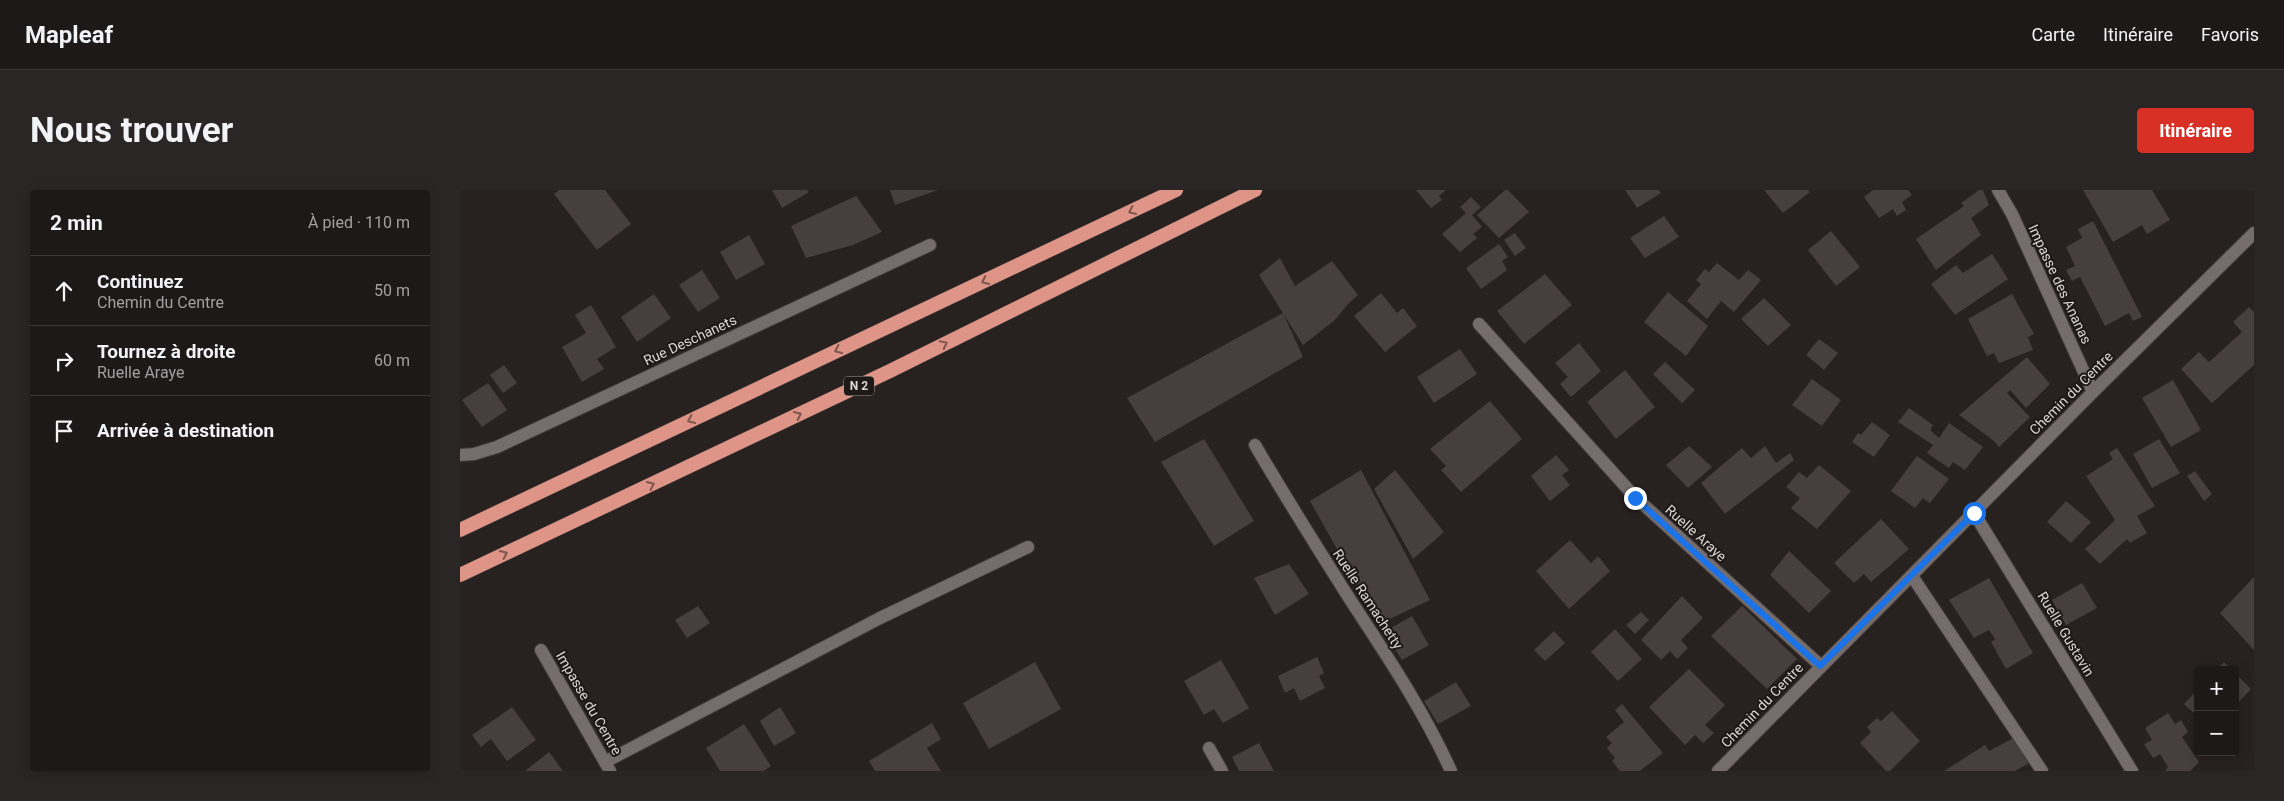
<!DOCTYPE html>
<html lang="fr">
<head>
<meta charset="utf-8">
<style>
	:root { --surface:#1d1918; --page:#2a2625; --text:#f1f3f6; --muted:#a0a0a2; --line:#3b3837; --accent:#d93025 }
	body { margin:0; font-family:Roboto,sans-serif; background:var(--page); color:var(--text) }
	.controls { position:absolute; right:15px; bottom:15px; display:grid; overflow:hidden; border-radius:5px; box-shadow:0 2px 12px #0003 }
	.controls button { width:45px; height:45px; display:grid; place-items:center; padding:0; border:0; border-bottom:1px solid var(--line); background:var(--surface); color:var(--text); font:25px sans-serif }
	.stop { position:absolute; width:15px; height:15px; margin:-11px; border:4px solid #1a73e8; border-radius:50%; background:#fff }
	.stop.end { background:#1a73e8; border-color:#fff; box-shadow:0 1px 5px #0008 }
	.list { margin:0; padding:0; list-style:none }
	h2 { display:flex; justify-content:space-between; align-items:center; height:65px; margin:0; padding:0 20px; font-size:21px }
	h2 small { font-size:16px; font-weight:400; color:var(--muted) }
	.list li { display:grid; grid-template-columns:32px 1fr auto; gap:15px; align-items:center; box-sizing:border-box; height:70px; padding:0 20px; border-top:1px solid var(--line) }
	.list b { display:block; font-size:19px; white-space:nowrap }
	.list p { margin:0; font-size:16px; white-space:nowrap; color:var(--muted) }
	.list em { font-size:16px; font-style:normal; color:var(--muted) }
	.icon { flex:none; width:28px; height:28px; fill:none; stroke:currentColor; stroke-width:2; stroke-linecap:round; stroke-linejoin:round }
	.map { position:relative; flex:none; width:1794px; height:581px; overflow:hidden; border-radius:5px }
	header { display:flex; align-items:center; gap:30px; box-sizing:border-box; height:70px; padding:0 25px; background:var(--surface); border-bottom:1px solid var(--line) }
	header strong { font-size:24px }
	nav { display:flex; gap:28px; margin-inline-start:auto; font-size:18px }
	.intro { display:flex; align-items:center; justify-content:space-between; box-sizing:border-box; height:120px; padding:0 30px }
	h1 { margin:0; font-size:35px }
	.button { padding:12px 22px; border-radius:5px; background:var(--accent); color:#fff; font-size:18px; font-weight:700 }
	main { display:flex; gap:30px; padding:0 30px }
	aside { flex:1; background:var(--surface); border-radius:5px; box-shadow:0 2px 12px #0003 }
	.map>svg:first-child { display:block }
</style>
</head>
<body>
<header>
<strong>Mapleaf</strong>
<nav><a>Carte</a><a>Itinéraire</a><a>Favoris</a></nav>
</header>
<div class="intro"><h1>Nous trouver</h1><a class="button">Itinéraire</a></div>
<main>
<aside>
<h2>2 min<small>À pied · 110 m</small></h2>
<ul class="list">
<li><svg class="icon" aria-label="ahead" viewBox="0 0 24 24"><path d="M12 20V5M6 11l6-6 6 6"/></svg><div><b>Continuez</b><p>Chemin du Centre</p></div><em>50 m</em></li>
<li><svg class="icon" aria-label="right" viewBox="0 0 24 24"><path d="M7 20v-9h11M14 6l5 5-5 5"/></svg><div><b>Tournez à droite</b><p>Ruelle Araye</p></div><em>60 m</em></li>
<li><svg class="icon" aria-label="arrive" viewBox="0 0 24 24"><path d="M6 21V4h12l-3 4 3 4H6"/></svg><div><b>Arrivée à destination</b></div></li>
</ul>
</aside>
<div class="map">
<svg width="1794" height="581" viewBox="0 0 1794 581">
	<rect width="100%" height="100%" fill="#272120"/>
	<g fill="#463f3d">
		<path d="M99 0H145L171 34 137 60 94 4Z"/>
		<path d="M312 0H347L349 2 322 18Z"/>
		<path d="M430 0H478L435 15Z"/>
		<path d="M956 0H986L979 6 982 10 971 18Z"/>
		<path d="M1045 0H1048L1069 22 1039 48 1017 25Z"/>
		<path d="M1165 0H1199L1201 3 1177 18Z"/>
		<path d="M1304 0H1348L1350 2 1323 23Z"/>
		<path d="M1413 0H1448L1452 5 1442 12 1446 20 1437 26 1433 19 1419 28 1404 7Z"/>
		<path d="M1519 0H1523L1529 15 1511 28 1521 45 1476 80 1456 49 1504 16 1501 13Z"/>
		<path d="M1623 0H1692L1710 30 1687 44 1682 35 1653 52Z"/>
		<path d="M396 6 422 42 393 55 346 68 331 36Z"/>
		<path d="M1011 7 1021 17 1012 25 1022 37 1013 44 1017 48 1000 62 982 44 1006 23 1000 17Z"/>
		<path d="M1204 26 1219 47 1185 68 1170 48Z"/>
		<path d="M1633 31 1682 127 1673 131 1669 123 1645 136 1620 87 1612 91 1606 80 1615 76 1606 57 1622 48 1618 39Z"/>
		<path d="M1371 41 1400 77 1376 96 1348 60Z"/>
		<path d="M1055 43 1066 58 1055 66 1044 50Z"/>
		<path d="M289 45 305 74 276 90 260 62Z"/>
		<path d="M1039 54 1048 67 1042 71 1047 80 1021 99 1006 78Z"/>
		<path d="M1532 64 1548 89 1495 125 1471 94 1496 75 1503 83Z"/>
		<path d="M820 68 835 96 872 71 898 105 888 114 875 130 843 155 799 85Z"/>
		<path d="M1257 73 1279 90 1288 80 1301 90 1274 122 1261 111 1247 129 1227 111 1241 94 1236 90 1245 79 1249 82Z"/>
		<path d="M242 80 260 108 238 122 219 95Z"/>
		<path d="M1085 84 1112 115 1064 154 1037 121Z"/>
		<path d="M1208 102 1248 136 1226 166 1184 132Z"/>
		<path d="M921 103 937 123 943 118 957 136 925 162 894 126Z"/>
		<path d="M194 104 211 128 177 152 161 127Z"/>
		<path d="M1552 104 1574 144 1568 147 1573 160 1539 173 1534 163 1527 166 1508 129Z"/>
		<path d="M1304 108 1331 135 1308 156 1281 129Z"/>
		<path d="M131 115 156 157 137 169 144 179 122 192 102 157 126 143 115 125Z"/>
		<path d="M1789 117 1794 122V175L1752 213 1721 179 1739 162 1749 172 1782 142 1773 132Z"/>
		<path d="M823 123 843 167 695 252 667 208Z"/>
		<path d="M1359 149 1378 163 1364 180 1346 165Z"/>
		<path d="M1119 153 1141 181 1111 207 1100 194 1108 187 1095 173Z"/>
		<path d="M1000 159 1017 184 974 213 957 187Z"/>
		<path d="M1567 167 1590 194 1566 218 1550 200 1547 203 1570 227 1539 257 1534 251 1499 225Z"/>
		<path d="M1205 172 1235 200 1222 213 1193 184Z"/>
		<path d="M44 175 57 193 43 203 30 185Z"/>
		<path d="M1165 180 1195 217 1156 249 1127 212Z"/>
		<path d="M1352 189 1381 210 1362 236 1332 215Z"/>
		<path d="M1713 190 1741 240 1711 257 1682 208Z"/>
		<path d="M28 193 47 220 22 237 2 210Z"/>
		<path d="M1030 211 1062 249 1001 302 981 280 986 276 970 259Z"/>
		<path d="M1449 218 1473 235 1470 240 1479 248 1489 233 1523 257 1505 280 1493 272 1489 278 1467 263 1473 255 1438 232Z"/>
		<path d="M1412 232 1430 245 1414 267 1392 252 1398 243 1401 245Z"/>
		<path d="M744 249 794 331 754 356 701 272Z"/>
		<path d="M1699 249 1720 283 1692 298 1673 264Z"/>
		<path d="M1229 256 1252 277 1228 298 1206 275Z"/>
		<path d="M1305 256 1316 273 1330 263 1334 270 1265 324 1241 293 1282 258 1291 268Z"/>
		<path d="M1657 258 1695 316 1677 326 1687 343 1670 353 1667 349 1640 374 1625 359 1655 330 1626 286 1653 269 1649 263Z"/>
		<path d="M1096 265 1109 280 1102 285 1110 295 1090 311 1071 286Z"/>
		<path d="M1457 266 1489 289 1470 313 1463 308 1455 318 1431 301Z"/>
		<path d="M1359 275 1391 301 1357 339 1331 318 1340 308 1326 297 1339 282 1347 288Z"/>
		<path d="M901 280 970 410 919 434 850 311Z"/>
		<path d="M935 280 984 342 953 369 914 299Z"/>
		<path d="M1735 281 1752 304 1744 311 1727 286Z"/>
		<path d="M1606 311 1631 332 1611 353 1587 332Z"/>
		<path d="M1421 329 1449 359 1411 392 1404 384 1394 393 1374 373Z"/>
		<path d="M1110 350 1131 373 1138 366 1150 381 1109 419 1076 381Z"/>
		<path d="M1329 361 1371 401 1349 423 1310 385Z"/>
		<path d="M829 374 849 404 815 425 794 388Z"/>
		<path d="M1794 387V460L1760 423Z"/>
		<path d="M1529 388 1573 463 1546 479 1531 452 1535 449 1529 440 1514 448 1489 410Z"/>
		<path d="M1622 393 1637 418 1606 435 1592 410Z"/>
		<path d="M1222 406 1243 428 1221 450 1228 458 1217 469 1210 461 1201 470 1181 450Z"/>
		<path d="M238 416 250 433 227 448 215 430Z"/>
		<path d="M1282 416 1337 469 1307 499 1251 446Z"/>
		<path d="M1181 422 1189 430 1175 444 1166 435Z"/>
		<path d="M952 426 969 455 942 470 924 442Z"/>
		<path d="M1155 439 1182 469 1158 491 1131 462Z"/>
		<path d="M1094 441 1105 453 1085 471 1074 460Z"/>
		<path d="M857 467 864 483 859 486 865 498 840 511 834 498 825 503 818 486Z"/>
		<path d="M761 470 789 518 763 533 754 519 744 525 724 491Z"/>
		<path d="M575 472 601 519 529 559 503 513Z"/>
		<path d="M1764 472 1772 480H1756Z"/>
		<path d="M1229 479 1265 515 1245 535 1254 543 1243 553 1235 545 1225 555 1189 517Z"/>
		<path d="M1775 483 1791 499 1775 516Z"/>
		<path d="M996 492 1011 516 978 534 964 511Z"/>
		<path d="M1738 499V527L1724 514Z"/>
		<path d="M1162 514 1203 563 1180 581H1160L1152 571 1155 568 1147 558 1152 553 1146 547 1164 532 1155 520Z"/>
		<path d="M52 517 76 550 47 571 31 549 21 557 12 545Z"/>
		<path d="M320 517 336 543 314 556 300 531Z"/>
		<path d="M1432 521 1460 551 1430 581H1426L1400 553 1411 542 1407 537 1417 528 1421 531Z"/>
		<path d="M1708 523 1715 534 1721 530 1728 542 1722 547 1739 572 1730 581H1705L1708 577 1700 564 1693 568 1684 554 1692 550 1685 538Z"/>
		<path d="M472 533 481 549 467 558 481 581H415L409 571Z"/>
		<path d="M284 534 311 576 304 581H260L246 558Z"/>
		<path d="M1555 547 1571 572 1555 581H1484L1525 555 1529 561Z"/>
		<path d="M799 553 814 581H779L772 567Z"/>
		<path d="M89 562 103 581H65Z"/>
	</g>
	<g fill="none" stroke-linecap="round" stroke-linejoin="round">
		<defs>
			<g id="minor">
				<path d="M1538 0 1552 24 1633 202"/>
				<path d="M1019 134 1175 307 1361 476"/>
				<path d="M795 255C826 308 858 359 891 411 927 466 964 521 991 581"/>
				<path d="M0 265 14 264 37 257 470 55"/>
				<path d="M1514 323 1672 581"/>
				<path d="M1452 386 1582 581"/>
				<path d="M81 460 150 581"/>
				<path d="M749 558 762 581"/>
				<path d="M145 572 420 428 568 357"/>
			</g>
			<path id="tertiary" d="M1258 581 1633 202 1794 43"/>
			<g id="trunk">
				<path d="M0 340 716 0"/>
				<path d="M0 385 430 181 795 0"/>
			</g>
		</defs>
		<use href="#minor" stroke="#413b3a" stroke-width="14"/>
		<use href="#tertiary" stroke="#413b3a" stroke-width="14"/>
		<use href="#trunk" stroke="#413b3a" stroke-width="15"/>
		<use href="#minor" stroke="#756d6c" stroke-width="12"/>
		<use href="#tertiary" stroke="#756d6c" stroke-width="12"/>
		<use href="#trunk" stroke="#de9486" stroke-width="14"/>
	</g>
	<defs><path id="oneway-chevron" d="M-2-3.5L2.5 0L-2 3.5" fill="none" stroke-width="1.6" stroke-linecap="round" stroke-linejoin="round" transform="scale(1.25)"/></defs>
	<g stroke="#7e564e">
		<use href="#oneway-chevron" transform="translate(672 21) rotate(155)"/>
		<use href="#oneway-chevron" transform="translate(525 91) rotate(155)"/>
		<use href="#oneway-chevron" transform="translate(484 154) rotate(-26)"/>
		<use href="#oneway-chevron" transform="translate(378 160) rotate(155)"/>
		<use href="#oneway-chevron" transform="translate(338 225) rotate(-25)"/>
		<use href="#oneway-chevron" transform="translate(231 230) rotate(155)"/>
		<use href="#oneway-chevron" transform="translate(191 295) rotate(-25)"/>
		<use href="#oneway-chevron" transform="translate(44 364) rotate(-25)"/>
	</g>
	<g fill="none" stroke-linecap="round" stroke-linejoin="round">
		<path stroke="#1a73e8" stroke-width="6" d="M1175 308 1360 476 1514 323"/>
	</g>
	<g text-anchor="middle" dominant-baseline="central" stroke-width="4" stroke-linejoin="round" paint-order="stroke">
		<rect fill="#1e1816" stroke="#a29e9c" stroke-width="1" x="384" y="186.5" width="30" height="19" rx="4"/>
		<g font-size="12" font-weight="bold" fill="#dbd7d6">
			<text x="399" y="196">N 2</text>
		</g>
		<g font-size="14" fill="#dbd7d6" stroke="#1e1816">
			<text transform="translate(1600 94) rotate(65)">Impasse des Ananas</text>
			<text transform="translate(230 150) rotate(-25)">Rue Deschanets</text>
			<text transform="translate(1611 203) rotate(-45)">Chemin du Centre</text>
			<text transform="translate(1236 343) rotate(42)">Ruelle Araye</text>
			<text transform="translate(908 409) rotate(57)">Ruelle Ramachetty</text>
			<text transform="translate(1606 444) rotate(59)">Ruelle Gustavin</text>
			<text transform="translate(129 513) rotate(60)">Impasse du Centre</text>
			<text transform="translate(1302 515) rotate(-46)">Chemin du Centre</text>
		</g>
	</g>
</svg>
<div class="controls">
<button>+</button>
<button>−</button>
</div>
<div class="stop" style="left:1514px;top:323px"></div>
<div class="stop end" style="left:1175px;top:308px"></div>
</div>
</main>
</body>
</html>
